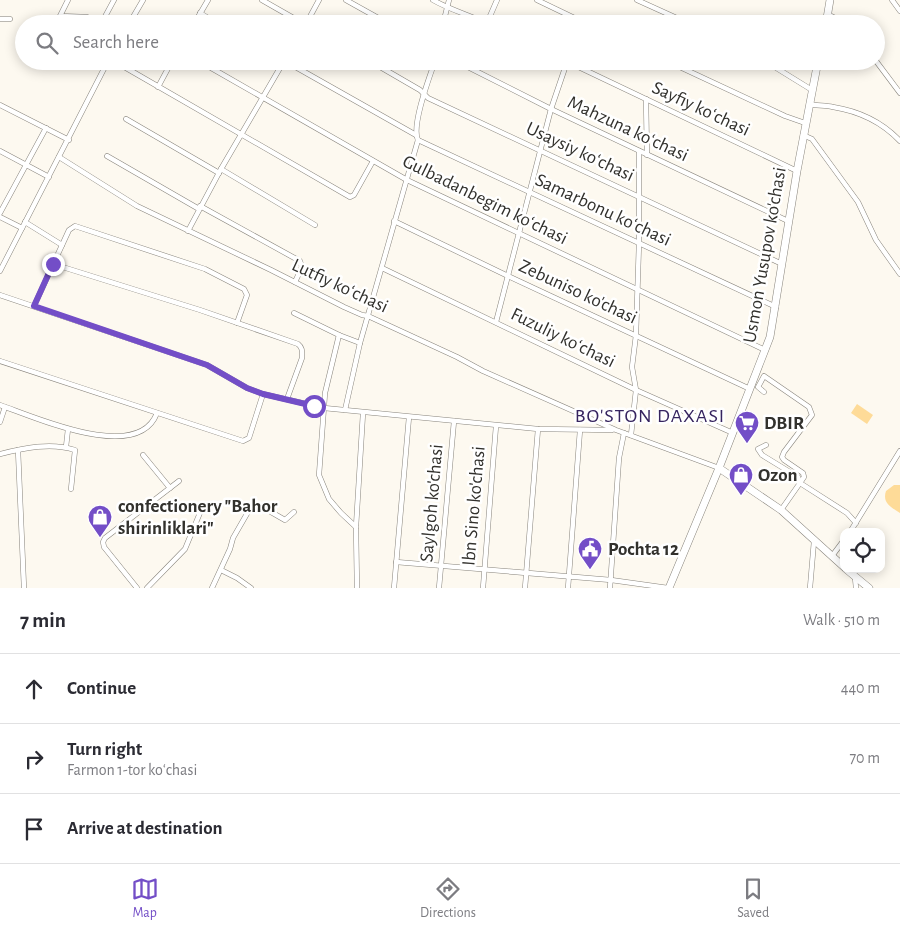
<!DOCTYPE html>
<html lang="en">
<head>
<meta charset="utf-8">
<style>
	:root { --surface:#fff; --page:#f2f2f3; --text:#2b2b33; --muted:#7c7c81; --line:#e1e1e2; --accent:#734ec7 }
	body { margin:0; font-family:"Alegreya Sans",sans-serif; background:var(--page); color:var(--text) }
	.controls { position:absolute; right:15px; bottom:15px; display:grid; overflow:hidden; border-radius:10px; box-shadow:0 2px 12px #0003 }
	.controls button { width:45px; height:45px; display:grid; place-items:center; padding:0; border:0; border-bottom:1px solid var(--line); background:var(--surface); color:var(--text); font:25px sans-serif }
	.stop { position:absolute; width:15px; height:15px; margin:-11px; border:4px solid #734ec7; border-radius:50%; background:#fff }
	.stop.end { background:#734ec7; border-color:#fff; box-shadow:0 1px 5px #0008 }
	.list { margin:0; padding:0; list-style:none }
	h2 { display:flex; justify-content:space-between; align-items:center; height:65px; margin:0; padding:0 20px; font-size:21px }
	h2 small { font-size:16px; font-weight:400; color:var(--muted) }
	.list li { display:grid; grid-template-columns:32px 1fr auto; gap:15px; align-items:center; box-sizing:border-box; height:70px; padding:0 20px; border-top:1px solid var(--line) }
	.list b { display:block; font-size:19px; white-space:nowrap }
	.list p { margin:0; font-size:16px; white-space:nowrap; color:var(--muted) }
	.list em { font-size:16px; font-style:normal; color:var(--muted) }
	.icon { flex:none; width:28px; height:28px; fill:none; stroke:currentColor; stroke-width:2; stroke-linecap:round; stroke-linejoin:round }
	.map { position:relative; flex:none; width:900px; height:588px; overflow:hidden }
	.search { position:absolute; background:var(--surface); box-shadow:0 2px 12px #0003; left:15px; right:15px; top:15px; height:55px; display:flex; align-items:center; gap:12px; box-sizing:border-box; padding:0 18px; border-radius:28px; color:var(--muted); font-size:19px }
	.sheet { height:275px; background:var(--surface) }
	nav { display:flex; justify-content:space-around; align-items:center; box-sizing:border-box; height:70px; border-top:1px solid var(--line); background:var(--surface); font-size:14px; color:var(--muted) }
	nav a { display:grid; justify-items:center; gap:2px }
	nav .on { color:var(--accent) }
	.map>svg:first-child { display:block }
</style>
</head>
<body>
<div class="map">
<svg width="900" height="588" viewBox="0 0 900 588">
	<rect width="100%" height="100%" fill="#fdf9f0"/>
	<g fill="#fedb98">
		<path d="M857 404 873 415 867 424 851 413Z"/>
		<path d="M894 485H900V513C891 507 882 503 886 491Z"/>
	</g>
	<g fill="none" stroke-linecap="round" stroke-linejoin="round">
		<defs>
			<g id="street">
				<path d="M68 0 60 16 87 17 96 24"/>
				<path d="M262 0 304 24"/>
				<path d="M346 0 389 24"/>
				<path d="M433 0C450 10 470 15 488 24"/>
				<path d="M537 0 587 24"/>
				<path d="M637 0 690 24"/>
				<path d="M892 0 900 11"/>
				<path d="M200 13 218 24"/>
				<path d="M827 14 847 24"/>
				<path d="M0 19H10"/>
				<path d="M487 23 497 0"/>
				<path d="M101 24 114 0"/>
				<path d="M129 24 143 0"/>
				<path d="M194 24 208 0"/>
				<path d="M306 24 319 0"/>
				<path d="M443 24 449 0"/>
				<path d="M114 61 350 197 354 195 373 161"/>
				<path d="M199 61 407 180 765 350"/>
				<path d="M285 61 416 135"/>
				<path d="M370 61 420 90 428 98 782 264"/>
				<path d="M456 61 551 109 788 221"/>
				<path d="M566 61 797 171"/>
				<path d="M667 61 785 116 805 123"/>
				<path d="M765 61 812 90"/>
				<path d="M876 61 900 93"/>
				<path d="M158 87 172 61"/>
				<path d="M646 99 647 155"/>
				<path d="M809 104C817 106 825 105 833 107 858 111 882 122 900 141"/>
				<path d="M0 105 69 140"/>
				<path d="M126 119 219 173"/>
				<path d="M803 135 812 139 858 202 876 240 900 274"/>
				<path d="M418 140 776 307"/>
				<path d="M0 151 49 177"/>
				<path d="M107 156 199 209"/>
				<path d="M59 157 137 206 271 270 344 307 362 315 368 316 457 357 483 371 616 430 719 468"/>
				<path d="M221 169 315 225"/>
				<path d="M200 206 300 261 302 267 295 282"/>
				<path d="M0 213 46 128"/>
				<path d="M0 217 22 228"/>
				<path d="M394 221 508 276 750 389"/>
				<path d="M25 222 62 245"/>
				<path d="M188 231 221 169 284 61"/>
				<path d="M53 264 200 310 298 344C303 348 302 352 302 358L287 399"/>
				<path d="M382 268 636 390 733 433"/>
				<path d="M0 271 108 61"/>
				<path d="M0 295 207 365 247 388 263 394 324 408 538 429 612 430"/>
				<path d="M34 306 69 230 75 226 205 269 244 289 247 295 237 323"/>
				<path d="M294 313 339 335 360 343"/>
				<path d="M496 322 551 109 567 62"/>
				<path d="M339 335 325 393 319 475 329 499 341 513 356 527"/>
				<path d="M0 361 243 441 249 438 263 394"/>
				<path d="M764 392 758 387 764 376 809 407 812 415 784 452 782 457 784 460 803 473 804 477 800 483 847 513 856 523"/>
				<path d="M0 405C35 417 138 464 157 413"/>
				<path d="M345 410 360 343 418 140C411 126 429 78 435 61"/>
				<path d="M0 422 5 407"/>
				<path d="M631 435 636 390 632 367 636 335 639 243V151"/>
				<path d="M766 445 758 449 762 455 798 477 800 483 781 510"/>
				<path d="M66 447 68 429"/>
				<path d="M18 450 24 588"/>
				<path d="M0 454C24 448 51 442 75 450L71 489"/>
				<path d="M143 455 170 488"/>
				<path d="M850 532 900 451"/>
				<path d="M832 556 844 540"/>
				<path d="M396 562 611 580 668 588"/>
				<path d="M221 570 237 578 251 588"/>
				<path d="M855 578 856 588"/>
				<path d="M137 588 104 547 103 542 105 538 179 481"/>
				<path d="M147 588 185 549 202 508"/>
				<path d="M212 588 230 549 233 538 252 505 257 504 285 520 294 512"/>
				<path d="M357 588 356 527 363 413"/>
				<path d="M394 588 409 417"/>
				<path d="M439 588 454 421"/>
				<path d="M483 588 496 426"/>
				<path d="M525 588 538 429"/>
				<path d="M568 588 580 430"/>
				<path d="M610 588 619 458 624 433"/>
				<path d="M810 588 814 541"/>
			</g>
			<g id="secondary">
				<path d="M826 24 830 0"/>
				<path d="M719 468 781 510 844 567"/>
				<path d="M846 569 869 588"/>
				<path d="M669 588 719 468 770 337 797 171 818 61"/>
			</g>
		</defs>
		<use href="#street" stroke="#88847c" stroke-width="5.5"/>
		<use href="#secondary" stroke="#88847c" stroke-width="8"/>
		<use href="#street" stroke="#fff" stroke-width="4.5"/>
		<use href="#secondary" stroke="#fff" stroke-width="7"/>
	</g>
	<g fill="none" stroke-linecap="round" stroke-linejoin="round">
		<path stroke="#734ec7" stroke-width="6" d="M53 264 34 306 207 365 247 388 263 394 314 406"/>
	</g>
	<defs>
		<symbol id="supermarket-pin" viewBox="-11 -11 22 30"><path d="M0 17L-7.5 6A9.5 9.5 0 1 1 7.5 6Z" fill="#734ec7" stroke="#fff"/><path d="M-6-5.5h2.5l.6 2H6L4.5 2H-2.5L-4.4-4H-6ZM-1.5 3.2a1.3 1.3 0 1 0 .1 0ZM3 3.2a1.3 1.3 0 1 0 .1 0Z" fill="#fff"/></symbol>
		<symbol id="shop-pin" viewBox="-11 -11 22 30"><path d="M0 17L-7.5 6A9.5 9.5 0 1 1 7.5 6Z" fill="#734ec7" stroke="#fff"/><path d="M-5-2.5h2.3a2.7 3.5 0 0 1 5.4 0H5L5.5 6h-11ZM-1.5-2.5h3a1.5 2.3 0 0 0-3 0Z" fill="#fff"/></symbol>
		<symbol id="civic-pin" viewBox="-11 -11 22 30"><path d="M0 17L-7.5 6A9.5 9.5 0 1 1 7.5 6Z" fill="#734ec7" stroke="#fff"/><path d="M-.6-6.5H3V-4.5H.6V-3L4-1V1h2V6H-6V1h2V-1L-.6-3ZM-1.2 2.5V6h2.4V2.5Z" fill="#fff"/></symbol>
	</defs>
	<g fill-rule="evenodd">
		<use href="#supermarket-pin" x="733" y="409" width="28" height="38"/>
		<use href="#shop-pin" x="727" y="461" width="28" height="38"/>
		<use href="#shop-pin" x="86" y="503" width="28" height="38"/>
		<use href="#civic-pin" x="576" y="535" width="28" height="38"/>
	</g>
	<g text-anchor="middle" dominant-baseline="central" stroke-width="5" stroke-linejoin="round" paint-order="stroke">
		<g font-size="19" fill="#32312d" stroke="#fff">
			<text transform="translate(701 109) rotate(25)">Sayfiy koʻchasi</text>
			<text transform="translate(628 129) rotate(25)">Mahzuna koʻchasi</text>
			<text transform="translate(580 152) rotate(25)">Usaysiy koʻchasi</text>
			<text transform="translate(485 200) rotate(26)">Gulbadanbegim koʻchasi</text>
			<text transform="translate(603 210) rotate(25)">Samarbonu koʻchasi</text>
			<text transform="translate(765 255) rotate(-80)">Usmon Yusupov ko'chasi</text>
			<text transform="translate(340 286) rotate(25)">Lutfiy koʻchasi</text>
			<text transform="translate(578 292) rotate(25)">Zebuniso ko'chasi</text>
			<text transform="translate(563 338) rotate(26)">Fuzuliy koʻchasi</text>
			<text transform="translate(432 503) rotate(-85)">Saylgoh ko'chasi</text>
			<text transform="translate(474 506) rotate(-85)">Ibn Sino ko'chasi</text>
		</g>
		<g font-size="19" font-weight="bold" fill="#32312d" stroke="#fff" text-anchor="start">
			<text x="764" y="423">DBIR</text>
			<text x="758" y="475">Ozon</text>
			<text x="118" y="506">confectionery "Bahor<tspan x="118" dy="22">shirinliklari"</tspan></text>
			<text x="608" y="549">Pochta 12</text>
		</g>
		<g font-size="20" letter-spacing="1" fill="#36245f" stroke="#fff">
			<text x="650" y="416">BO'STON DAXASI</text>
		</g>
	</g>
</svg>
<div class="controls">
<button><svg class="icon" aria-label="locate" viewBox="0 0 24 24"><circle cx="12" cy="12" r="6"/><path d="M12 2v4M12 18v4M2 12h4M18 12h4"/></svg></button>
</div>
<div class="stop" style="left:314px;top:406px"></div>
<div class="stop end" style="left:53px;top:264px"></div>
<div class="search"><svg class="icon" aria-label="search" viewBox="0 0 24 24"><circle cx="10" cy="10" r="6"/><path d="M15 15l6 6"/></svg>Search here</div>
</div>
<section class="sheet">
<h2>7 min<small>Walk · 510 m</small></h2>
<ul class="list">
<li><svg class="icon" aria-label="ahead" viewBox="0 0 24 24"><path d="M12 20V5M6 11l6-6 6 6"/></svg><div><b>Continue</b></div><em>440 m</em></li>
<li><svg class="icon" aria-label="right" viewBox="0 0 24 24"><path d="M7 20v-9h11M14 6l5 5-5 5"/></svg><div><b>Turn right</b><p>Farmon 1-tor koʻchasi</p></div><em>70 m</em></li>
<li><svg class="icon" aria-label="arrive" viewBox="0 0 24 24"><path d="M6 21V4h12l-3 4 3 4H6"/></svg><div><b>Arrive at destination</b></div></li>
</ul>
</section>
<nav>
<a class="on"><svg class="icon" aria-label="map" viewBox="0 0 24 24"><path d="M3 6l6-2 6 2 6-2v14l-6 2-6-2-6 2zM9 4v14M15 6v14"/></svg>Map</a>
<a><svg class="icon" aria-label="directions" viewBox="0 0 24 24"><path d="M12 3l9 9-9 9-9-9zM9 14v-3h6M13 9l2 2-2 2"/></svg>Directions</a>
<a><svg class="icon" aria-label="saved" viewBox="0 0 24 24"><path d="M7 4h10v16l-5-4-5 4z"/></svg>Saved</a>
</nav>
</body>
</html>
